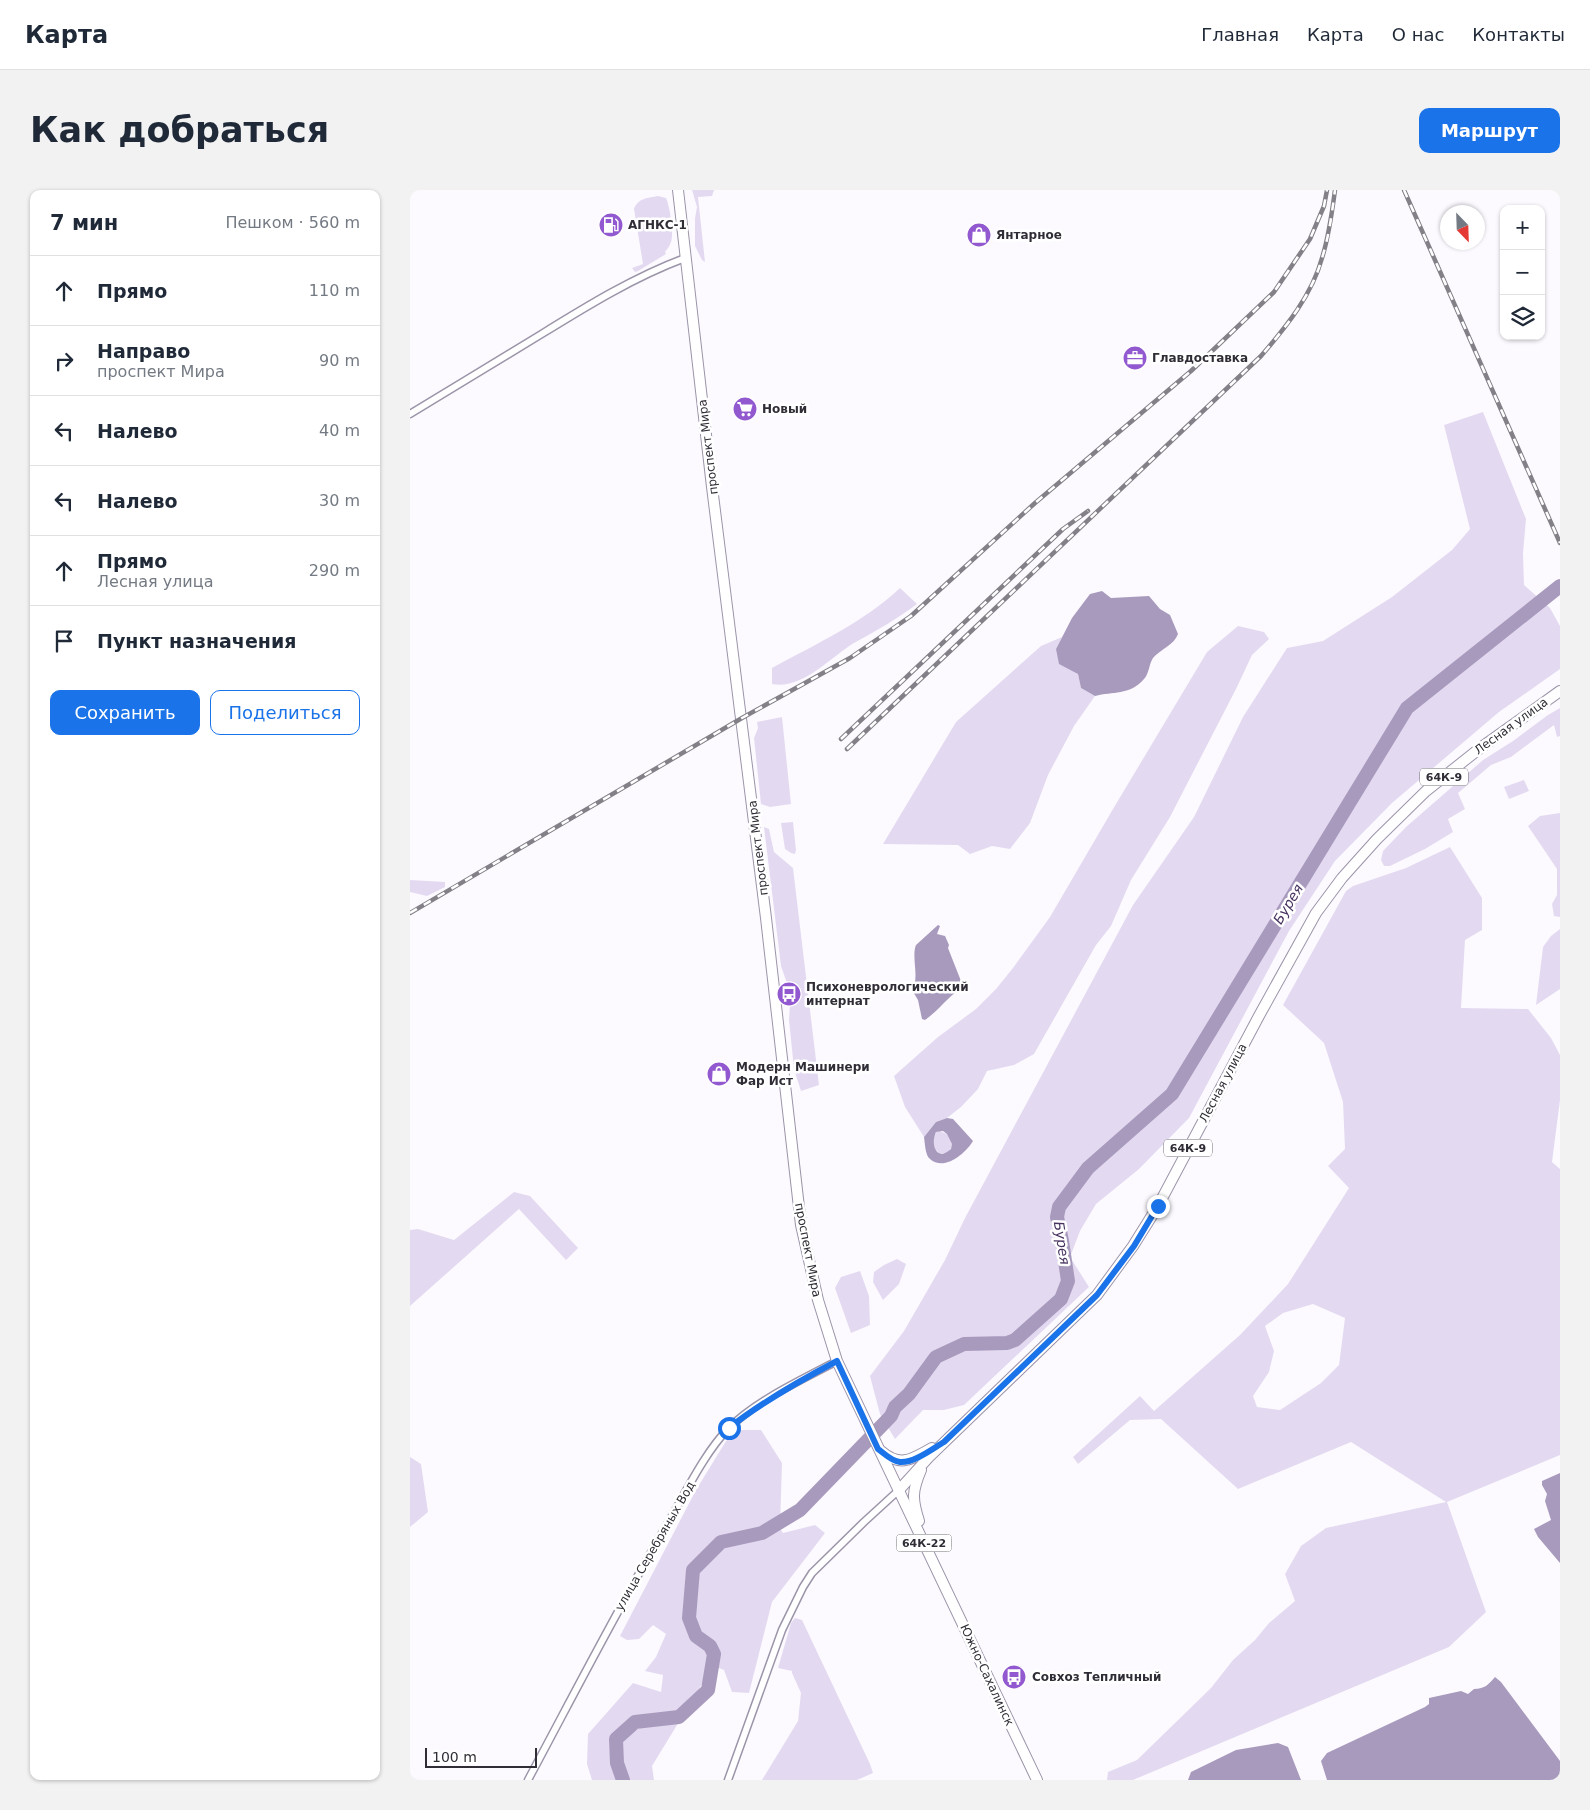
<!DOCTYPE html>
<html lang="ru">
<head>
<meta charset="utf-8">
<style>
	:root { --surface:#fff; --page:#f2f2f3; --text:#1f2937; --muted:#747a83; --line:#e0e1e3; --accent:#1a73e8 }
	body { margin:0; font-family:"DejaVu Sans",sans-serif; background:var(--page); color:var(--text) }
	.controls { position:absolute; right:15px; top:15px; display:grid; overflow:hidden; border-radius:10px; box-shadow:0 1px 4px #0004 }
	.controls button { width:45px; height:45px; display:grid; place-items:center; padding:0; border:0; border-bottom:1px solid var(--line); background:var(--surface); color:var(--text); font:25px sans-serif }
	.compass { position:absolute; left:1030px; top:15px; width:45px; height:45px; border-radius:50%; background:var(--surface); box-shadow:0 1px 4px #0004; rotate:157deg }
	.scale { position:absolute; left:15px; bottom:12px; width:112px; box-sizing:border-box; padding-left:5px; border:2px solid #312d36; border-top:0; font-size:14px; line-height:18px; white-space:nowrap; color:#312d36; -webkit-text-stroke:4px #fff; paint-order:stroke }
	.stop { position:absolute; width:15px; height:15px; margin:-11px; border:4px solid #1a73e8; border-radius:50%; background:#fff }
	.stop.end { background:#1a73e8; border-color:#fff; box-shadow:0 1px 5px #0008 }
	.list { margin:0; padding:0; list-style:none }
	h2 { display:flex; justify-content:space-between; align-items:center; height:65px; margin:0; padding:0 20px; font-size:21px }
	h2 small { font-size:16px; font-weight:400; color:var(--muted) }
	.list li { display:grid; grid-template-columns:32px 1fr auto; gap:15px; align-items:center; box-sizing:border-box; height:70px; padding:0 20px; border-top:1px solid var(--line) }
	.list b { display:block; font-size:19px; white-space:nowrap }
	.list p { margin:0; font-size:16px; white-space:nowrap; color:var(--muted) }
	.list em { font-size:16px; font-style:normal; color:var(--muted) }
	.actions { display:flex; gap:10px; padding:15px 20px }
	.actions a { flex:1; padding:11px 0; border:1px solid var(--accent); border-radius:10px; text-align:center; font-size:18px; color:var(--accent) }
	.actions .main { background:var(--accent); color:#fff }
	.icon { flex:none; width:28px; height:28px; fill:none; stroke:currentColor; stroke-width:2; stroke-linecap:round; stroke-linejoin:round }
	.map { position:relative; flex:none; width:1150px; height:1590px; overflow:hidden; border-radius:10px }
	header { display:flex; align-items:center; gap:30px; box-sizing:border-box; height:70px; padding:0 25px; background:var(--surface); border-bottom:1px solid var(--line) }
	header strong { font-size:24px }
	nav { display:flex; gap:28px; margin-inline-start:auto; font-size:18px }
	.intro { display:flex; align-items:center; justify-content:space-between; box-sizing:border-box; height:120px; padding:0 30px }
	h1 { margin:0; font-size:35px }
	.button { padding:12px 22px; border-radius:10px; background:var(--accent); color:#fff; font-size:18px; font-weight:700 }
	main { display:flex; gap:30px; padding:0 30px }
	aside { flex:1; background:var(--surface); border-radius:10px; box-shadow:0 1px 4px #0004 }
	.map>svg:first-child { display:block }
</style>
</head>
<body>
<header>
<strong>Карта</strong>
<nav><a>Главная</a><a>Карта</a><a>О нас</a><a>Контакты</a></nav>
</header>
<div class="intro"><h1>Как добраться</h1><a class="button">Маршрут</a></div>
<main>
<aside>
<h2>7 мин<small>Пешком · 560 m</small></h2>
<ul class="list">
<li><svg class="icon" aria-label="ahead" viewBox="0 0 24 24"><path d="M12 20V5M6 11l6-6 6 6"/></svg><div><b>Прямо</b></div><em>110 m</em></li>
<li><svg class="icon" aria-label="right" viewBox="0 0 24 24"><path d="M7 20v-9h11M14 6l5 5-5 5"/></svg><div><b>Направо</b><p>проспект Мира</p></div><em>90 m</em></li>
<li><svg class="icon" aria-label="left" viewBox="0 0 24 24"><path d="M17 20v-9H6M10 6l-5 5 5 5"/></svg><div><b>Налево</b></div><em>40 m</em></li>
<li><svg class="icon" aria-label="left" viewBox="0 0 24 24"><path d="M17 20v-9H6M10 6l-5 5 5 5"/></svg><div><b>Налево</b></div><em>30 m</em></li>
<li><svg class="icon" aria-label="ahead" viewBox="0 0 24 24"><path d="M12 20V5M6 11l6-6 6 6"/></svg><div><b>Прямо</b><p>Лесная улица</p></div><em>290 m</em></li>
<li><svg class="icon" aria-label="arrive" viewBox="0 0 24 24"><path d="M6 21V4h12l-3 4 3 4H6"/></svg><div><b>Пункт назначения</b></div></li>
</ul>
<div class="actions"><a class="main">Сохранить</a><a>Поделиться</a></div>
</aside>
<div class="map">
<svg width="1150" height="1590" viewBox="0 0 1150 1590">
	<rect width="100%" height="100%" fill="#fcfaff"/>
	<g fill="#e3daf1" fill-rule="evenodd">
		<path d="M282 0H304L302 6 288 7 295 72 292 70 285 56V28L287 17Z"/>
		<path d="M248 6 256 8C260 16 264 44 261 52 260 56 257 59 255 62L256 64 228 81 225 82 222 78 233 74 224 19C228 8 238 8 248 6Z"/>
		<path d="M1073 222 1116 329 1113 363 1114 395 1140 418 1150 436V479L1089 522 982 613 925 671 879 741 779 928 729 979 686 1014 670 1041 660 1067 679 1097 554 1215 534 1220H513L485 1249 470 1224 460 1186 494 1141 535 1070 555 1028 723 715 784 627 833 527 877 458 913 451 982 407 1042 360 1060 339 1034 235Z"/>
		<path d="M490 398 507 414C487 429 466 441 444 453 421 467 392 500 362 494V478C406 454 454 432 490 398Z"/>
		<path d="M828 436 854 442 859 449 842 465 826 499 760 627 721 690 701 736 686 755 624 864 604 875 577 881 568 899 551 917 537 928 526 932 514 947 495 917 484 886 528 847 566 819 586 799 603 778 640 727 703 619 797 462Z"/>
		<path d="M652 447 646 459 668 484 671 498 685 506 664 536 638 585 620 633 600 659 582 656 560 664 548 655 473 654 546 532 631 456Z"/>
		<path d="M1150 518V546L1147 547 1144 535 1101 567 1081 575 1048 603 1055 619 1038 629 1043 642 1015 659 980 676H974L971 670 973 661 996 637 1073 570 1103 551 1138 525Z"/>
		<path d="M372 527 381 614 360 617 351 614 344 548 348 538 347 532Z"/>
		<path d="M1114 590 1119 601 1099 609 1094 597Z"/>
		<path d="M1150 623V727L1144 726 1142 714 1147 705V679L1118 636 1130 626Z"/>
		<path d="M383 632 386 660 385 664 381 663 375 659 371 633Z"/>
		<path d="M354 637 359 639 364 662 383 678 409 895 391 901 384 879 379 830 380 813 386 809 383 801 379 799 371 776Z"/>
		<path d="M1040 657 1072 708V740L1055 750 1051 818 1118 819 1141 848 1150 865V910L1142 972 1150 979V1265L1037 1312 1076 1422 1039 1457 723 1590H697L698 1582 727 1570 801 1498 823 1470 845 1450 859 1433 885 1411 875 1384 891 1356 916 1338 1036 1312 941 1252 828 1299 751 1229 720 1230 668 1274 663 1267 730 1206 744 1221 830 1145 878 1094 939 998 918 976 935 959 933 912 914 853 873 815 936 701 943 696 996 678ZM903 1114 935 1128 929 1175 911 1193 870 1220 847 1217 843 1206 859 1182 864 1161 855 1136 873 1123Z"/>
		<path d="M0 690 35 692V697L17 706 0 702Z"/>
		<path d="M1150 739V799L1126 815 1133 757 1141 746Z"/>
		<path d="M529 941 537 944C542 951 545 956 537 963H529L524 958 523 950 526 942Z"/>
		<path d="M104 1002 120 1006 168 1058 156 1070 109 1019 0 1116V1040L8 1039 44 1050Z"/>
		<path d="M487 1069 496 1074 489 1094 473 1110 463 1092 464 1082 474 1075Z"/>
		<path d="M450 1081 459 1106 460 1135 441 1143 425 1098 431 1087Z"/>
		<path d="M327 1240H351L372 1273 370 1338 373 1343 405 1335 415 1343 362 1412 339 1503 322 1502 314 1480 303 1476 242 1576 244 1590H182L177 1574 178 1544 223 1493 251 1502 253 1485 235 1481 246 1467 256 1444 243 1435 229 1449 217 1450 210 1446 286 1300 316 1251Z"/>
		<path d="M0 1267 11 1274 18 1322 0 1337Z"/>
		<path d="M385 1428 392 1430 460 1574 463 1583 447 1590H352L388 1531 391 1503 382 1483V1481L368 1478 381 1433Z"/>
	</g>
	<g fill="#a89abd" fill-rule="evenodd">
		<path d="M692 401 701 408 739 406 750 419 760 425 768 444C764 455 751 459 743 468 739 474 739 484 734 489 719 506 703 501 685 506L671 498 668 484 649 474 646 459 662 428 680 404Z"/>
		<path d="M528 735 530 736 527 744 535 746 539 755 538 758 551 791 550 799C537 808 528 821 515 830L512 829 508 810 502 800C510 788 501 767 506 755Z"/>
		<path d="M537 928 543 929 563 951C556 963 534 982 520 969 515 965 515 953 514 947L526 932ZM533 941 537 944 542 954 541 959C527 972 520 955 526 942Z"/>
		<path d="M1150 1283V1373L1128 1347 1124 1339 1141 1330 1135 1311 1137 1304 1132 1295V1291Z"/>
		<path d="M1085 1487 1091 1492 1150 1571V1590H917L911 1571 917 1563 1015 1517 1019 1514V1508L1051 1501 1058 1504 1064 1499C1075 1499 1079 1494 1085 1487Z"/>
		<path d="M868 1553 878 1557 891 1590H778L781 1582 826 1560Z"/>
	</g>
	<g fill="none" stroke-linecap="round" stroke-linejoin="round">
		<path stroke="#a89abd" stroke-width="14" d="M213 1590 207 1573 206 1549 225 1532 269 1527 298 1500 304 1464 300 1456 286 1446 279 1428 283 1380 311 1352 352 1343 390 1320 481 1226 485 1217 499 1204 526 1167 554 1154 597 1153 605 1150 651 1109 658 1091 652 1051 647 1027 649 1017 678 978 762 904 997 518 1150 396"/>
		<defs>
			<g id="street">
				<path d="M0 224C43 198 87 171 130 145 177 116 224 87 275 68"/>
				<path d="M118 1590C163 1506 207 1420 255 1338 273 1308 294 1263 318 1239 345 1211 393 1189 427 1171"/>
				<path d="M318 1590 372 1440 393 1397 402 1383 454 1332 489 1300"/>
			</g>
			<g id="primary">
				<path d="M268 0 302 297 356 728 391 1035 408 1110 427 1171 627 1590"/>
				<path d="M471 1261C491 1278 502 1269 522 1258"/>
				<path d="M489 1300 519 1267 687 1105 723 1056 748 1016 850 824 906 723 932 688 967 649 1016 601 1069 559 1150 501"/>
				<path d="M509 1331C502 1309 502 1301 511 1280"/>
			</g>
		</defs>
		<use href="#street" stroke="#9c94a9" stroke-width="9"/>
		<use href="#primary" stroke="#9c94a9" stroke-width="12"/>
		<use href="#street" stroke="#fff" stroke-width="6"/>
		<use href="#primary" stroke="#fff" stroke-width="10"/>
		<defs>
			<g id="rail">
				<path d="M994 0 1150 353"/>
				<path d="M431 549 653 339 678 321"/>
				<path d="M437 559 851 166C876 137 902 105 912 68 919 46 922 23 925 0"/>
				<path d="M0 723 332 528 440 468 501 426 625 313 781 181 864 102 900 49 914 16 917 0"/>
			</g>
		</defs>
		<use href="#rail" stroke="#838088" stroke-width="4.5"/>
		<use href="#rail" stroke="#fff" stroke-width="2.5" stroke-dasharray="8" stroke-linecap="butt"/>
	</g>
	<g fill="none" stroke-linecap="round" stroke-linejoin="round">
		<path stroke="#1a73e8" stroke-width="6" d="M319 1238C352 1212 389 1191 427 1171L468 1259C475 1264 481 1271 490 1272 504 1273 522 1259 534 1252L687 1105 724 1056 748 1016"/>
	</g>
	<defs>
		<symbol id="fuel-disc" viewBox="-11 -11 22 22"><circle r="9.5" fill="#9258cf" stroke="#fff"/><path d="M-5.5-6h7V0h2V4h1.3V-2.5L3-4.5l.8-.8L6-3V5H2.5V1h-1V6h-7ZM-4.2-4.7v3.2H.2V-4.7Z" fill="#fff"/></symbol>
		<symbol id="shop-disc" viewBox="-11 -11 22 22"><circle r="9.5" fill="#9258cf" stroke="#fff"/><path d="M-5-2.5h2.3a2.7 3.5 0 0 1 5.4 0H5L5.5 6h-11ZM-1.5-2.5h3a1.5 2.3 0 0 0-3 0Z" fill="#fff"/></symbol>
		<symbol id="office-disc" viewBox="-11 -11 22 22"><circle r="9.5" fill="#9258cf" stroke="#fff"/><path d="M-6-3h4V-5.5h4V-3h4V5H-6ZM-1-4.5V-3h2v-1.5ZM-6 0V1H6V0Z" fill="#fff"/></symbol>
		<symbol id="supermarket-disc" viewBox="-11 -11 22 22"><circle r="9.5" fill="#9258cf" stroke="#fff"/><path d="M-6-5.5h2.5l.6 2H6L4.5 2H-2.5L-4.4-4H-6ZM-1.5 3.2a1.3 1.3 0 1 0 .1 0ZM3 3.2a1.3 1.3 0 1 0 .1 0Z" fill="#fff"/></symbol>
		<symbol id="bus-disc" viewBox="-11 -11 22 22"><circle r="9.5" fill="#9258cf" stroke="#fff"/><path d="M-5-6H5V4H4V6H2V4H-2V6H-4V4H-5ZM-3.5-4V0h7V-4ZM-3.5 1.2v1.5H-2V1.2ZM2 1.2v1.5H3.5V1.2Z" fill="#fff"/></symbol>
	</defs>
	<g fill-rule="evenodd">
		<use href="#fuel-disc" x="187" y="21" width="28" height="28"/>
		<use href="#shop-disc" x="555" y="31" width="28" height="28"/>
		<use href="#office-disc" x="711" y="154" width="28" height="28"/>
		<use href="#supermarket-disc" x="321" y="205" width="28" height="28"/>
		<use href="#bus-disc" x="365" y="790" width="28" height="28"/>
		<use href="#shop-disc" x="295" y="870" width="28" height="28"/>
		<use href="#bus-disc" x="590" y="1473" width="28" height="28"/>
	</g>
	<g text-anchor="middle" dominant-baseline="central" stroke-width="5" stroke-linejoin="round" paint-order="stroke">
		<g fill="#fff" stroke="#6f6c72" stroke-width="1">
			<rect x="1010" y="578.5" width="48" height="17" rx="4"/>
			<rect x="754" y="949.5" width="48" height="17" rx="4"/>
			<rect x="486.5" y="1344.5" width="55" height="17" rx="4"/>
		</g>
		<g font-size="11" font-weight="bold" fill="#312d36">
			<text x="1034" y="587">64К-9</text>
			<text x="778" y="958">64К-9</text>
			<text x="514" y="1353">64К-22</text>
		</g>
		<g font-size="12" font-weight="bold" fill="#312d36" stroke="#fff" text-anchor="start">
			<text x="218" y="35">АГНКС-1</text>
			<text x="586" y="45">Янтарное</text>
			<text x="742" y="168">Главдоставка</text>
			<text x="352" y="219">Новый</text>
			<text x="396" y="797">Психоневрологический<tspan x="396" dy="14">интернат</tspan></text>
			<text x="326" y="877">Модерн Машинери<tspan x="326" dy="14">Фар Ист</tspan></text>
			<text x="622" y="1487">Совхоз Тепличный</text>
		</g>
		<g font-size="12" fill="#312d36" stroke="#fff">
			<text transform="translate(298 257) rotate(-97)">проспект Мира</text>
			<text transform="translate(1101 536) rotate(-36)">Лесная улица</text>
			<text transform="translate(348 658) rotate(-97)">проспект Мира</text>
			<text transform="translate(813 893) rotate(-62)">Лесная улица</text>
			<text transform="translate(398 1060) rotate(79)">проспект Мира</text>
			<text transform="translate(245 1356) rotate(-60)">улица Серебряных Вод</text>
			<text transform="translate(577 1485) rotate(65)">Южно-Сахалинск</text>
		</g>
		<g font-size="14" font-style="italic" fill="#473260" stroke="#fff">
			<text transform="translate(878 714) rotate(-59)">Бурея</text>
			<text transform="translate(652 1053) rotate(81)">Бурея</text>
		</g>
	</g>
</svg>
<div class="controls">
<button>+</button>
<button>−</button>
<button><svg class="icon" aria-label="layers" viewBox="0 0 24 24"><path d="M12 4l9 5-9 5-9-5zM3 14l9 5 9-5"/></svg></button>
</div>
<svg class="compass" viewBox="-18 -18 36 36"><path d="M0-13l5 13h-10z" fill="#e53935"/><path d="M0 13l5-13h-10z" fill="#747a83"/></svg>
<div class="scale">100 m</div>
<div class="stop" style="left:319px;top:1238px"></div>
<div class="stop end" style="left:748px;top:1016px"></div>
</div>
</main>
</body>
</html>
